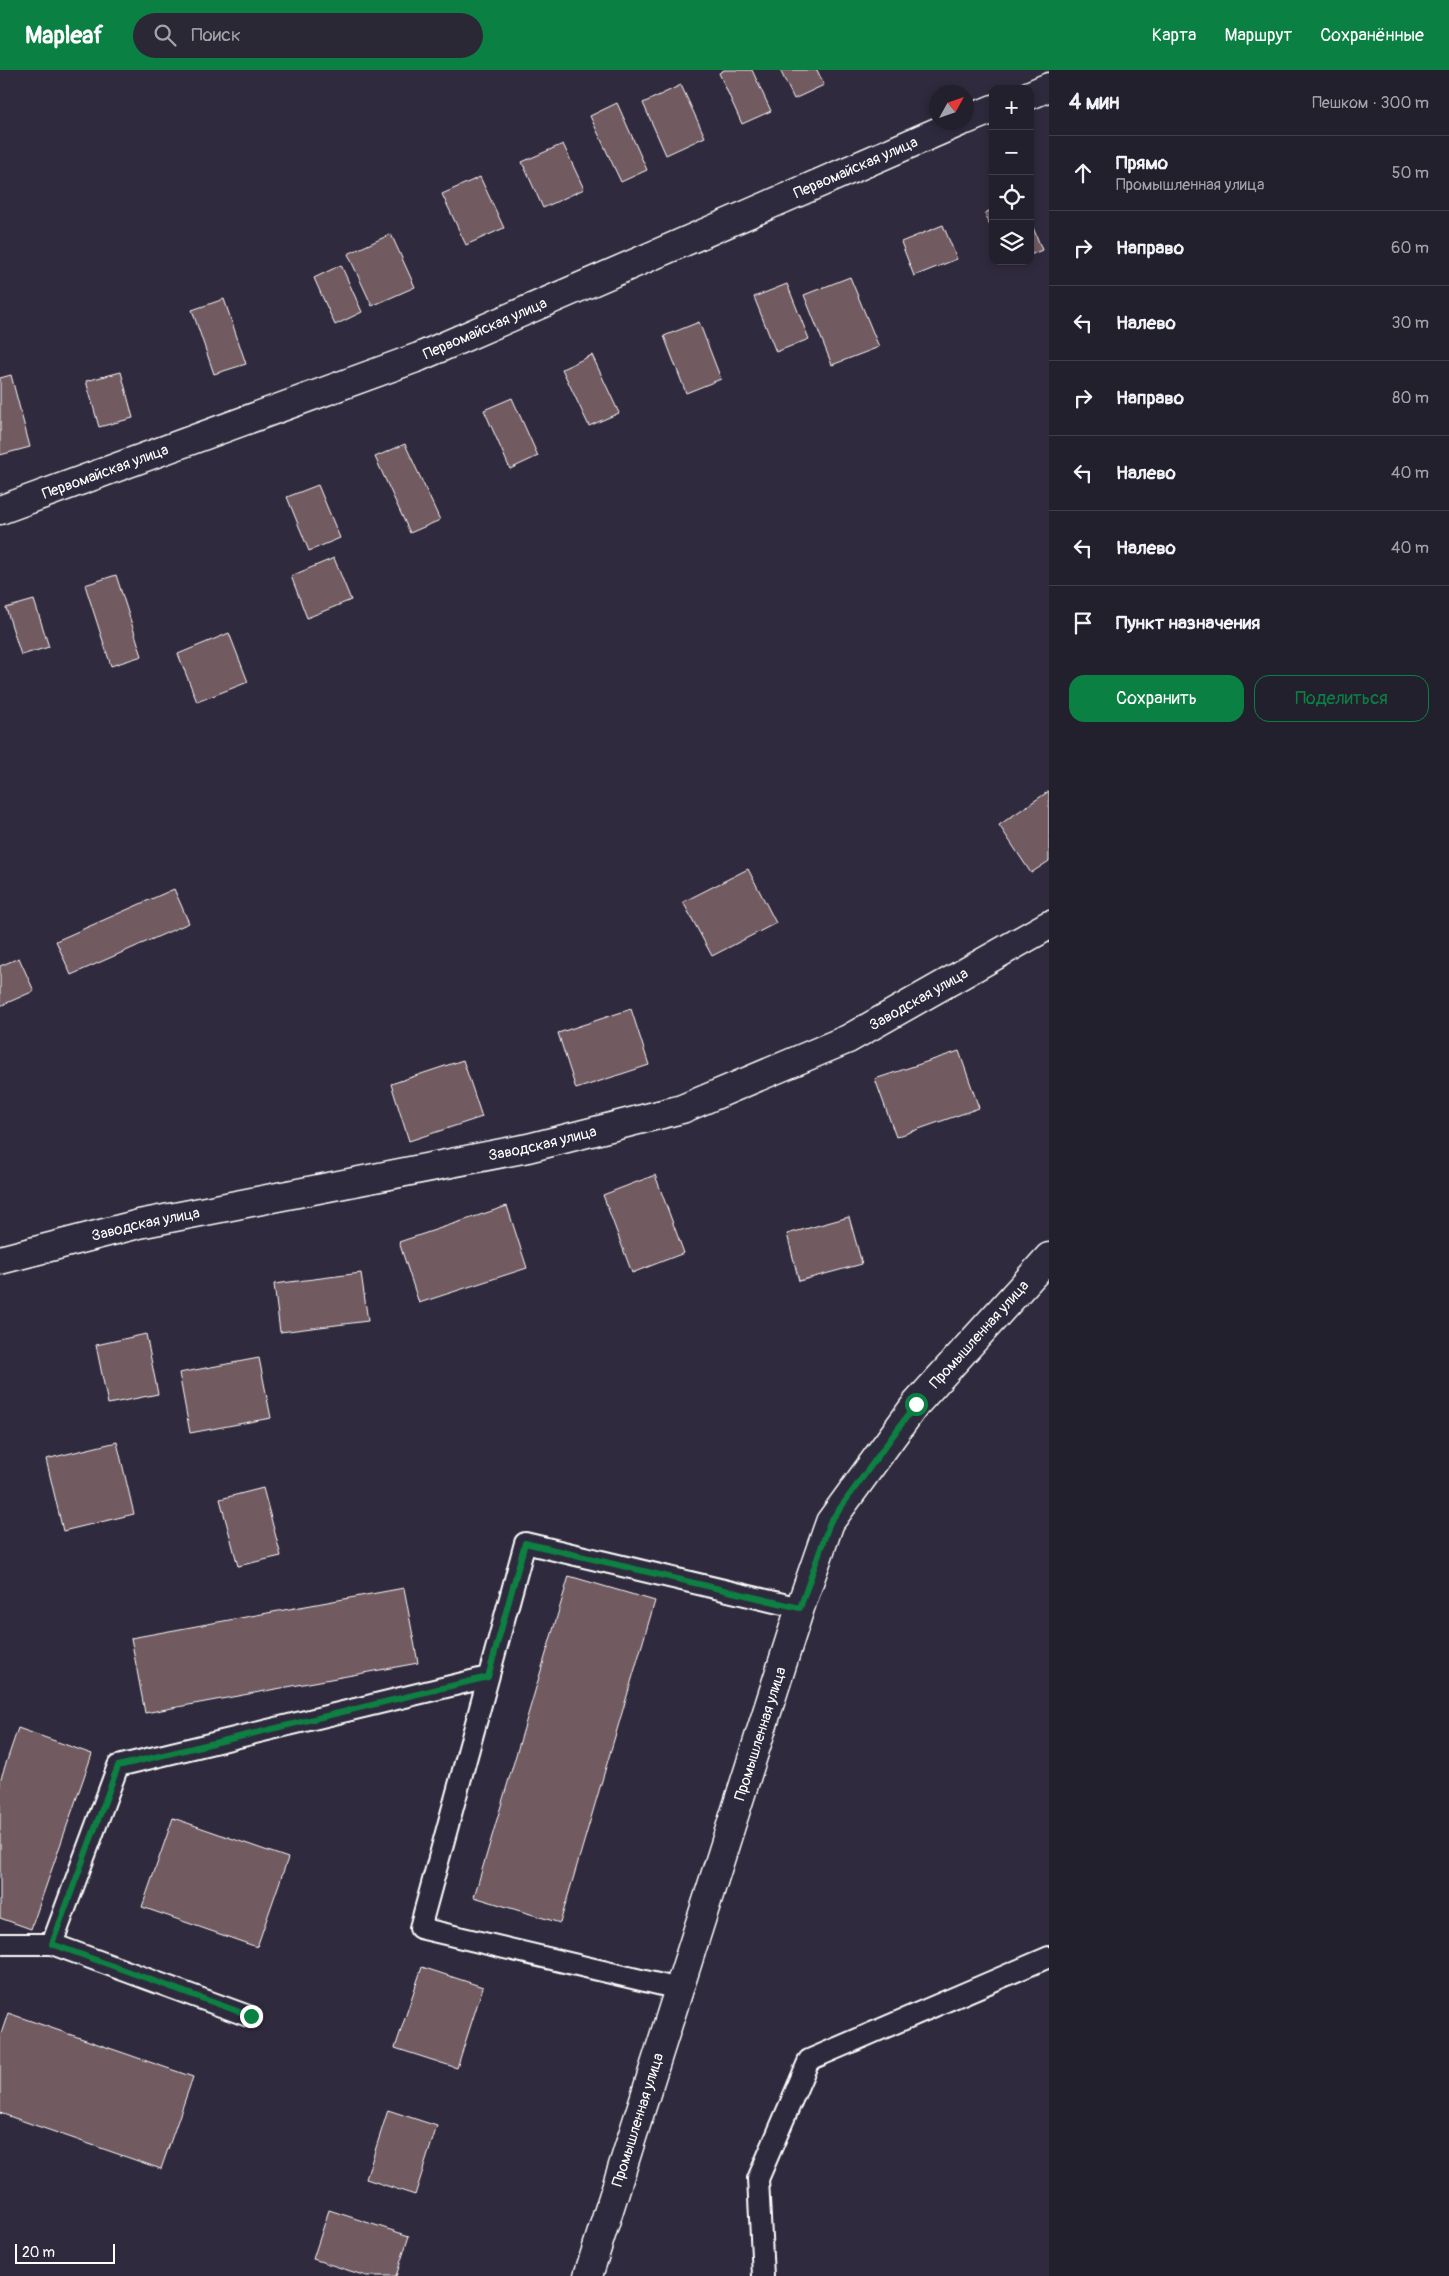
<!DOCTYPE html>
<html lang="ru">
<head>
<meta charset="utf-8">
<style>
	:root { --surface:#23202e; --page:#2b2836; --text:#f1f3f6; --muted:#a3a3aa; --line:#403e4a; --accent:#0b8043 }
	body { margin:0; font-family:Pangolin,sans-serif; background:var(--page); color:var(--text) }
	.controls { position:absolute; right:15px; top:15px; display:grid; overflow:hidden; border-radius:10px; box-shadow:0 2px 8px #0003 }
	.controls button { width:45px; height:45px; display:grid; place-items:center; padding:0; border:0; border-bottom:1px solid var(--line); background:var(--surface); color:var(--text); font:25px sans-serif }
	.compass { position:absolute; left:929px; top:15px; width:45px; height:45px; border-radius:50%; background:var(--surface); box-shadow:0 2px 8px #0003; rotate:50deg }
	.scale { position:absolute; left:15px; bottom:12px; width:100px; box-sizing:border-box; padding-left:5px; border:2px solid #fff; border-top:0; font-size:14px; line-height:18px; white-space:nowrap; color:#fff; -webkit-text-stroke:4px #2f2a3d; paint-order:stroke }
	.stop { position:absolute; width:15px; height:15px; margin:-11px; border:4px solid #0b8043; border-radius:50%; background:#fff }
	.stop.end { background:#0b8043; border-color:#fff; box-shadow:0 1px 5px #0008 }
	.list { margin:0; padding:0; list-style:none }
	h2 { display:flex; justify-content:space-between; align-items:center; height:65px; margin:0; padding:0 20px; font-size:21px }
	h2 small { font-size:16px; font-weight:400; color:var(--muted) }
	.list li { display:grid; grid-template-columns:32px 1fr auto; gap:15px; align-items:center; box-sizing:border-box; height:75px; padding:0 20px; border-top:1px solid var(--line) }
	.list b { display:block; font-size:19px; white-space:nowrap }
	.list p { margin:0; font-size:16px; white-space:nowrap; color:var(--muted) }
	.list em { font-size:16px; font-style:normal; color:var(--muted) }
	.actions { display:flex; gap:10px; padding:15px 20px }
	.actions a { flex:1; padding:11px 0; border:1px solid var(--accent); border-radius:15px; text-align:center; font-size:18px; color:var(--accent) }
	.actions .main { background:var(--accent); color:#fff }
	.icon { flex:none; width:28px; height:28px; fill:none; stroke:currentColor; stroke-width:2; stroke-linecap:round; stroke-linejoin:round }
	.map { position:relative; flex:none; width:1049px; height:2206px; overflow:hidden }
	header { display:flex; align-items:center; gap:30px; box-sizing:border-box; height:70px; padding:0 25px; background:var(--accent); color:#fff }
	header strong { font-size:24px }
	nav { display:flex; gap:28px; margin-inline-start:auto; font-size:18px }
	.search { width:350px; height:45px; background:var(--page); display:flex; align-items:center; gap:12px; box-sizing:border-box; padding:0 18px; border-radius:28px; color:var(--muted); font-size:19px }
	main { display:flex }
	aside { flex:1; background:var(--surface) }
	.map>svg:first-child { display:block }
</style>
</head>
<body>
<header>
<strong>Mapleaf</strong>
<div class="search"><svg class="icon" aria-label="search" viewBox="0 0 24 24"><circle cx="10" cy="10" r="6"/><path d="M15 15l6 6"/></svg>Поиск</div>
<nav><a>Карта</a><a>Маршрут</a><a>Сохранённые</a></nav>
</header>
<main>
<div class="map">
<svg width="1049" height="2206" viewBox="0 0 1049 2206">
	<rect width="100%" height="100%" fill="#2f2a3d"/>
	<filter id="ink" filterUnits="userSpaceOnUse"><feTurbulence type="fractalNoise" baseFrequency=".02" numOctaves="2"/><feDisplacementMap in="SourceGraphic" scale="10" xChannelSelector="R" yChannelSelector="G"/><feConvolveMatrix kernelMatrix="1 2 1 2 8 2 1 2 1" color-interpolation-filters="sRGB"/></filter>
	<g filter="url(#ink)">
		<g fill="#715a61" stroke="#fff">
			<path d="M724 0H752L771 41 742 54 719 3Z"/>
			<path d="M780 0H817L824 15 794 29Z"/>
			<path d="M681 15 705 67 666 85 643 33Z"/>
			<path d="M617 33 647 100 621 112 590 46Z"/>
			<path d="M563 74 584 119 543 138 522 92Z"/>
			<path d="M480 107 504 158 466 175 442 124Z"/>
			<path d="M993 139V163L985 143Z"/>
			<path d="M1030 150 1042 180 1030 185Z"/>
			<path d="M943 155 957 189 914 206 901 172Z"/>
			<path d="M391 164 415 217 372 236 348 184Z"/>
			<path d="M341 195 362 242 335 255 314 208Z"/>
			<path d="M850 207 879 277 832 295 804 225Z"/>
			<path d="M787 214 809 269 776 282 754 227Z"/>
			<path d="M224 229 246 294 214 304 192 240Z"/>
			<path d="M699 252 721 309 686 323 664 266Z"/>
			<path d="M592 285 619 343 589 356 562 299Z"/>
			<path d="M121 302 133 348 99 357 86 311Z"/>
			<path d="M11 305 30 377 0 385V308Z"/>
			<path d="M512 328 538 386 510 399 484 340Z"/>
			<path d="M405 374 440 450 410 463 375 387Z"/>
			<path d="M318 415 340 468 309 481 287 427Z"/>
			<path d="M334 488 351 530 307 548 291 506Z"/>
			<path d="M116 505 142 586 111 596 85 515Z"/>
			<path d="M34 530 49 577 21 585 6 538Z"/>
			<path d="M229 563 248 612 197 632 178 584Z"/>
			<path d="M1049 721V791L1031 803 999 755Z"/>
			<path d="M748 799 776 853 712 886 683 832Z"/>
			<path d="M174 819 189 853 71 905 56 871Z"/>
			<path d="M19 888 34 921 0 936V896Z"/>
			<path d="M631 939 649 995 576 1019 558 963Z"/>
			<path d="M959 981 979 1038 896 1067 875 1009Z"/>
			<path d="M463 990 482 1047 409 1071 391 1014Z"/>
			<path d="M655 1105 684 1183 632 1203 603 1125Z"/>
			<path d="M507 1136 527 1198 419 1233 399 1172Z"/>
			<path d="M849 1147 862 1194 799 1211 787 1164Z"/>
			<path d="M361 1203 368 1251 280 1262 274 1214Z"/>
			<path d="M146 1264 158 1324 108 1334 96 1275Z"/>
			<path d="M259 1288 271 1348 190 1363 179 1303Z"/>
			<path d="M117 1372 134 1444 63 1461 46 1389Z"/>
			<path d="M263 1418 281 1486 238 1496 220 1429Z"/>
			<path d="M569 1506 655 1531 560 1853 474 1827Z"/>
			<path d="M404 1518 418 1593 145 1643 131 1568Z"/>
			<path d="M18 1658 92 1684 31 1859 0 1848V1711Z"/>
			<path d="M173 1748 288 1788 257 1877 142 1837Z"/>
			<path d="M422 1897 483 1917 457 1998 395 1978Z"/>
			<path d="M8 1943 193 2007 161 2099 0 2043V1967Z"/>
			<path d="M388 2040 437 2056 415 2125 366 2109Z"/>
			<path d="M329 2140 409 2166 396 2206H366L313 2189Z"/>
		</g>
		<g fill="none" stroke-linecap="round" stroke-linejoin="round">
			<defs>
				<g id="lane">
					<path d="M0 1874H52L251 1947"/>
					<path d="M52 1874 118 1696 488 1607"/>
					<path d="M679 1919 420 1858 525 1473 800 1538"/>
					<path d="M763 2206 758 2109 809 1990 1049 1887"/>
				</g>
				<g id="street">
					<path d="M1030 25 1049 17"/>
					<path d="M966 50 993 39"/>
					<path id="s1" d="M0 440 419 287 960 52"/>
					<path id="s2" d="M0 1190 139 1154 528 1078 682 1039 848 969 1049 855"/>
					<path id="s3" d="M588 2206 800 1538 830 1452 916 1334 1049 1187"/>
				</g>
			</defs>
			<use href="#lane" stroke="#fff" stroke-width="24"/>
			<use href="#street" stroke="#fff" stroke-width="31"/>
			<use href="#lane" stroke="#2f2a3d" stroke-width="20"/>
			<use href="#street" stroke="#2f2a3d" stroke-width="28"/>
		</g>
	</g>
	<g fill="none" stroke-linecap="round" stroke-linejoin="round" filter="url(#ink)">
		<path stroke="#0b8043" stroke-width="6" d="M251 1946 52 1874 118 1696 488 1607 525 1473 800 1538 830 1452 916 1334"/>
	</g>
	<g text-anchor="middle" dominant-baseline="central" stroke-width="4.5" stroke-linejoin="round" paint-order="stroke">
		<g font-size="15" fill="#fff" stroke="#2f2a3d">
			<text stroke="none"><textPath href="#s1" startOffset="922">Первомайская улица</textPath></text>
			<text stroke="none"><textPath href="#s1" startOffset="518">Первомайская улица</textPath></text>
			<text stroke="none"><textPath href="#s1" startOffset="112">Первомайская улица</textPath></text>
			<text stroke="none"><textPath href="#s2" startOffset="960">Заводская улица</textPath></text>
			<text stroke="none"><textPath href="#s2" startOffset="555">Заводская улица</textPath></text>
			<text stroke="none"><textPath href="#s2" startOffset="150">Заводская улица</textPath></text>
			<text stroke="none"><textPath href="#s3" startOffset="1032">Промышленная улица</textPath></text>
			<text stroke="none"><textPath href="#s3" startOffset="569">Промышленная улица</textPath></text>
			<text stroke="none"><textPath href="#s3" startOffset="164">Промышленная улица</textPath></text>
		</g>
	</g>
</svg>
<div class="controls">
<button>+</button>
<button>−</button>
<button><svg class="icon" aria-label="locate" viewBox="0 0 24 24"><circle cx="12" cy="12" r="6"/><path d="M12 2v4M12 18v4M2 12h4M18 12h4"/></svg></button>
<button><svg class="icon" aria-label="layers" viewBox="0 0 24 24"><path d="M12 4l9 5-9 5-9-5zM3 14l9 5 9-5"/></svg></button>
</div>
<svg class="compass" viewBox="-18 -18 36 36"><path d="M0-13l5 13h-10z" fill="#e53935"/><path d="M0 13l5-13h-10z" fill="#a3a3aa"/></svg>
<div class="scale">20 m</div>
<div class="stop" style="left:916px;top:1334px"></div>
<div class="stop end" style="left:251px;top:1946px"></div>
</div>
<aside>
<h2>4 мин<small>Пешком · 300 m</small></h2>
<ul class="list">
<li><svg class="icon" aria-label="ahead" viewBox="0 0 24 24"><path d="M12 20V5M6 11l6-6 6 6"/></svg><div><b>Прямо</b><p>Промышленная улица</p></div><em>50 m</em></li>
<li><svg class="icon" aria-label="right" viewBox="0 0 24 24"><path d="M7 20v-9h11M14 6l5 5-5 5"/></svg><div><b>Направо</b></div><em>60 m</em></li>
<li><svg class="icon" aria-label="left" viewBox="0 0 24 24"><path d="M17 20v-9H6M10 6l-5 5 5 5"/></svg><div><b>Налево</b></div><em>30 m</em></li>
<li><svg class="icon" aria-label="right" viewBox="0 0 24 24"><path d="M7 20v-9h11M14 6l5 5-5 5"/></svg><div><b>Направо</b></div><em>80 m</em></li>
<li><svg class="icon" aria-label="left" viewBox="0 0 24 24"><path d="M17 20v-9H6M10 6l-5 5 5 5"/></svg><div><b>Налево</b></div><em>40 m</em></li>
<li><svg class="icon" aria-label="left" viewBox="0 0 24 24"><path d="M17 20v-9H6M10 6l-5 5 5 5"/></svg><div><b>Налево</b></div><em>40 m</em></li>
<li><svg class="icon" aria-label="arrive" viewBox="0 0 24 24"><path d="M6 21V4h12l-3 4 3 4H6"/></svg><div><b>Пункт назначения</b></div></li>
</ul>
<div class="actions"><a class="main">Сохранить</a><a>Поделиться</a></div>
</aside>
</main>
</body>
</html>
